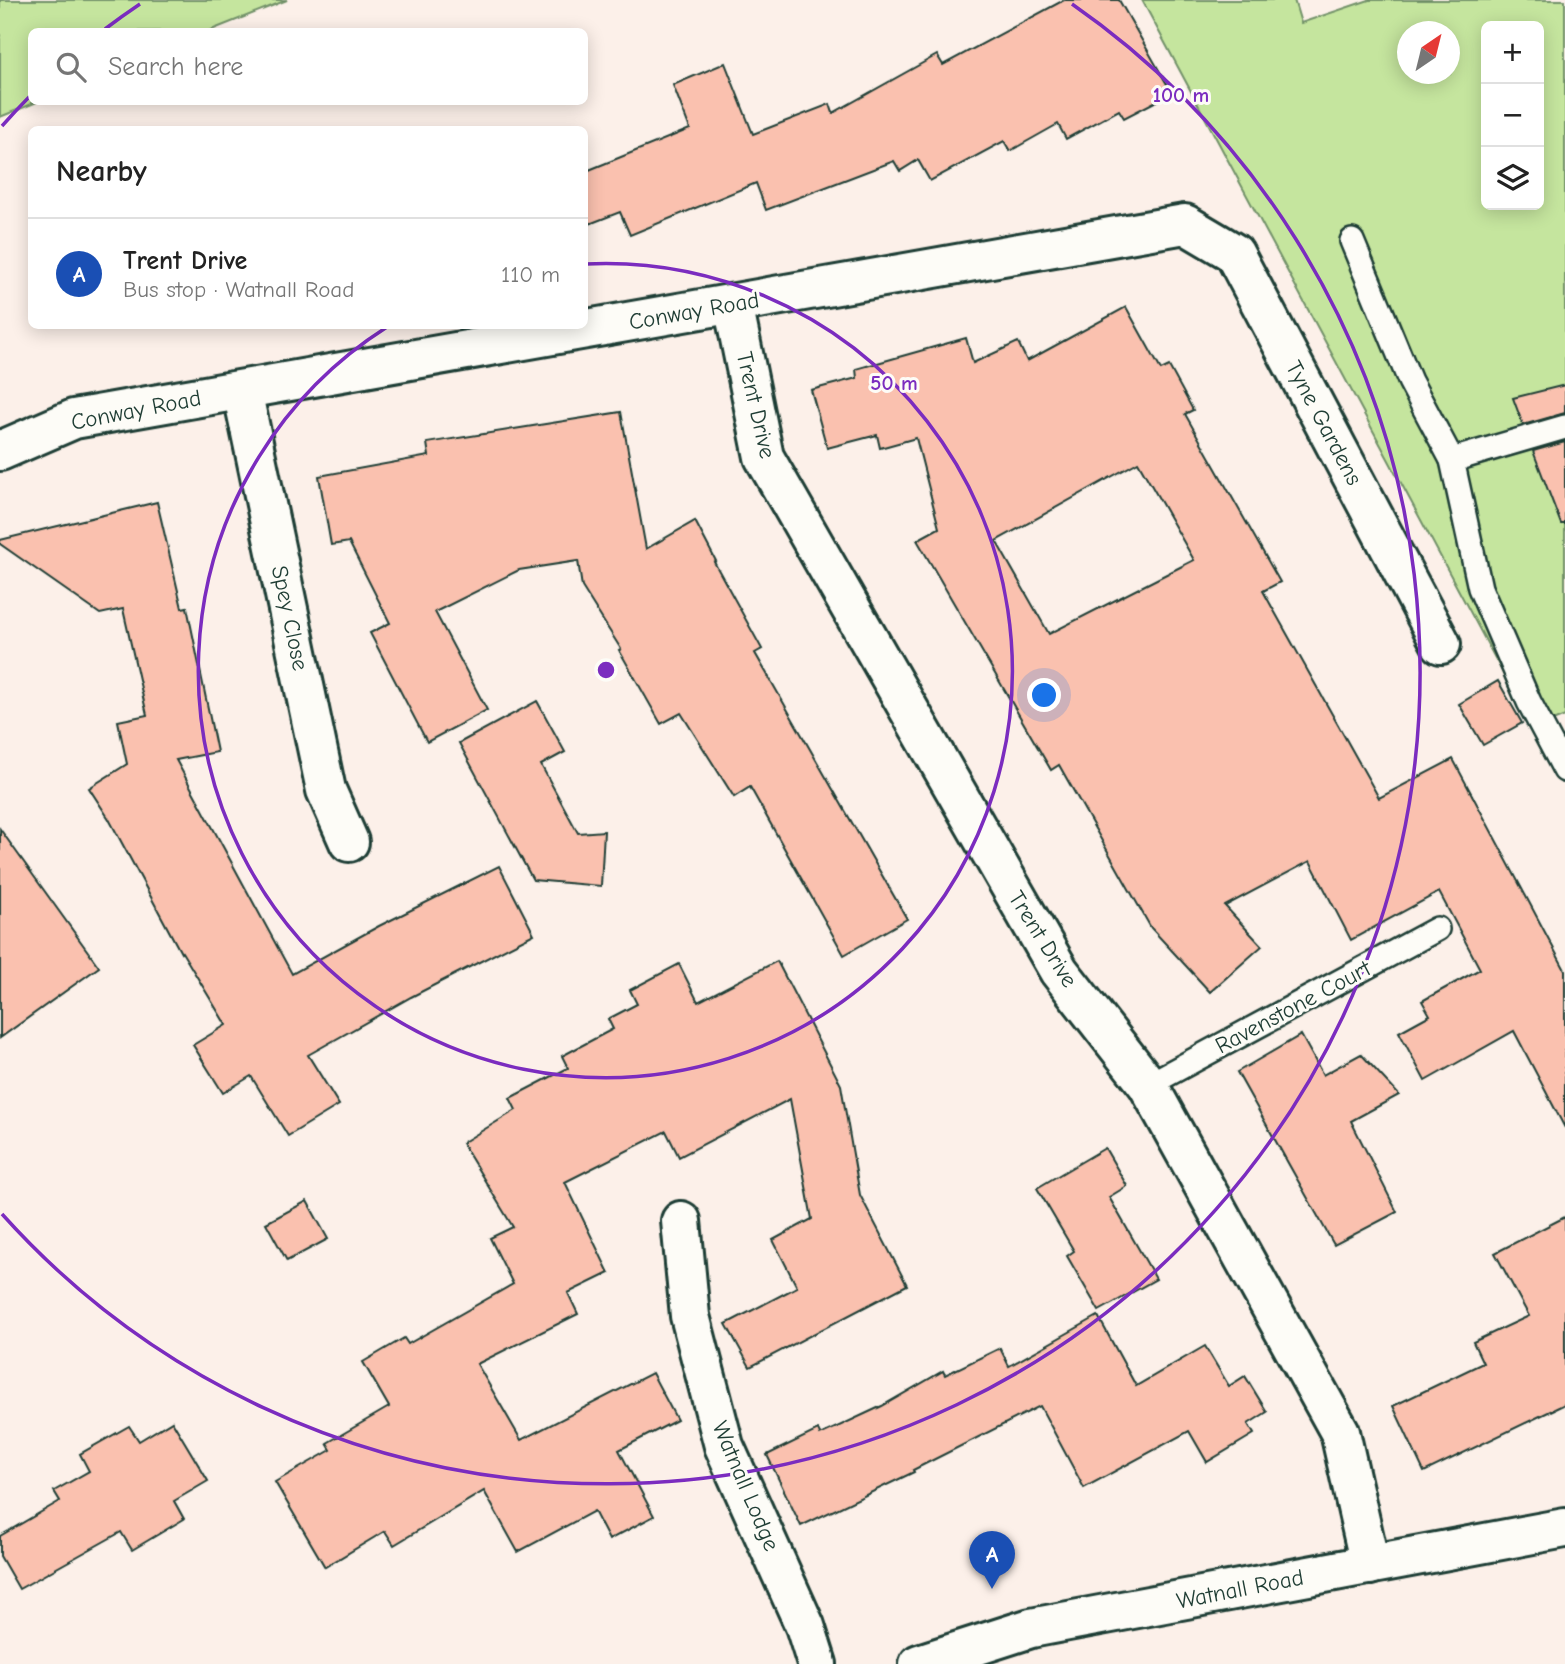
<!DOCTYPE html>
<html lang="en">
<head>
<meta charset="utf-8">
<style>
	:root { --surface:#fff; --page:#f2f2f2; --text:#222; --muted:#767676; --line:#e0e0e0; --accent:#0b8043 }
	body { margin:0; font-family:"Comic Neue",sans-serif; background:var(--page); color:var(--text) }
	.controls { position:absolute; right:21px; top:21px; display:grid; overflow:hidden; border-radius:10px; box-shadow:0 4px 18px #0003 }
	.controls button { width:63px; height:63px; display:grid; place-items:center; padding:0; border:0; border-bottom:2px solid var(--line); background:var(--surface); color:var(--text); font:35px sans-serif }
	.compass { position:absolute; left:1397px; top:21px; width:63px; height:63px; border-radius:50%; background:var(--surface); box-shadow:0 4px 18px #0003; rotate:35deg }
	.you { position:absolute; left:1045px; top:696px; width:24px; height:24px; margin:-18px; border:5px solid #fff; border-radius:50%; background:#1a73e8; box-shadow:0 0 0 10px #1a73e833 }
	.badge { display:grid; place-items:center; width:46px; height:46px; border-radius:50%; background:var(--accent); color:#fff; font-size:23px; font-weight:700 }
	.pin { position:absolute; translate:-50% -58px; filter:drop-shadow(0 2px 4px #0008) }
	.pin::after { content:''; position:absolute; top:37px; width:24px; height:21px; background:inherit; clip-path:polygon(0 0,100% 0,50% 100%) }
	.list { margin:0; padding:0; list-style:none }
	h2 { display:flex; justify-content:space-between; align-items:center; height:91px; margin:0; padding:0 28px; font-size:30px }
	h2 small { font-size:23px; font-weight:400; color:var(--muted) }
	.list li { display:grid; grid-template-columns:46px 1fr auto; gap:21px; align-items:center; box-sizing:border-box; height:112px; padding:0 28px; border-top:2px solid var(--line) }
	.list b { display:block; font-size:26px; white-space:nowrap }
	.list p { margin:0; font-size:23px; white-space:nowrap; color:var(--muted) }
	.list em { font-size:23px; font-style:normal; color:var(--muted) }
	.icon { flex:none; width:38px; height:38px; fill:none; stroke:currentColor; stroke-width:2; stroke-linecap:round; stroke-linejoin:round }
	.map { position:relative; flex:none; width:1565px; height:1664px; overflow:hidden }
	.search { position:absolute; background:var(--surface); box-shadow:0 4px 18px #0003; left:28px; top:28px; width:560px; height:77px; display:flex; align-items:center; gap:18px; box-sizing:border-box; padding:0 24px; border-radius:10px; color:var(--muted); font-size:26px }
	.panel { position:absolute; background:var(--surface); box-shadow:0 4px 18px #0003; left:28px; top:126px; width:560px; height:203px; border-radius:10px }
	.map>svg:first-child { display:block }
</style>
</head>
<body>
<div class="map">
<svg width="1565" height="1664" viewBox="0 0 1565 1664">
	<rect width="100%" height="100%" fill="#fcf0e9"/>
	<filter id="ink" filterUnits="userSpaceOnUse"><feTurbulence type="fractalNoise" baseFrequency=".0143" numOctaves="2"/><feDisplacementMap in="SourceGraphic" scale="14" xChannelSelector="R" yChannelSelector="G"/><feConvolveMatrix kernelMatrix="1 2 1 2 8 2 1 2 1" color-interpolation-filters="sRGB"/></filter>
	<g filter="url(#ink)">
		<g fill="#c5e59e" stroke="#729169" stroke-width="2" fill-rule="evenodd">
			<path d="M0 0H287L209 31 32 32V102H37L0 117Z"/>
			<path d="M1142 0H1294L1301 23 1369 0H1565V716L1533 729ZM1486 26H1539V205H1486ZM1408 32H1450V74H1408Z"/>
		</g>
		<g fill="#fac1af" stroke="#1f3d34" stroke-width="2" fill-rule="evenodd">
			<path d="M1064 0H1119L1172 93 1124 118 1119 110 1066 139 1058 124 1010 151 1004 141 930 181 918 160 900 171 894 161 766 210 756 183 630 235 620 212 584 226V172L690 129 673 85 725 63 753 134 830 104 833 113 937 55 943 65Z"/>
			<path d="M1126 307 1161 370 1169 366 1193 410 1185 414 1280 582 1263 591 1379 798 1453 759 1565 970V1128L1514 1031 1425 1081 1399 1032 1430 1015 1422 1001 1480 969 1439 892 1351 940 1310 861 1225 906 1262 946 1210 992 1151 928 1059 765 1051 770 917 540 939 528 916 438 880 448 877 435 827 448 811 390 857 378 856 369 966 338 973 363 1018 342 1027 361ZM1138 462 1194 560 1049 634 996 541Z"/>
			<path d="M1565 385V413L1523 425 1513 398Z"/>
			<path d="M621 412 646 549 695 521 716 561 714 562 762 649 755 653 907 919 844 955 750 787 734 797 681 713 661 724 619 650 621 649 582 587 578 561 519 570 435 612 487 710 427 742 370 633 390 623 349 542 331 545 319 476 429 456 427 443Z"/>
			<path d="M1565 442V524H1561L1533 451Z"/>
			<path d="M157 502 182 608 187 607 217 752 176 760 292 974 379 926 499 866 534 934 411 997 308 1055 339 1105 288 1136 251 1076 223 1093 193 1045 226 1025 182 952 181 953 109 819 89 788 127 764 118 721 147 715 123 609 100 614 0 544V540Z"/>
			<path d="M1498 681 1522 723 1483 745 1459 704Z"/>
			<path d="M537 701 565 752 541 765 578 833 604 831 601 886 533 880 459 743Z"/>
			<path d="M0 829 99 967 0 1038Z"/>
			<path d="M777 961 841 1085 860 1195 907 1285 750 1367 726 1324 797 1287 773 1240 812 1219 790 1099 679 1157 666 1131 565 1182 609 1273 568 1293 578 1314 477 1364 521 1440 652 1373 677 1420 619 1450 654 1516 609 1540 594 1511 518 1552 484 1491 394 1545 385 1531 325 1567 275 1482 331 1450 327 1443 389 1407 363 1362 404 1338 408 1344 513 1284 490 1238 513 1227 462 1143 516 1110 510 1098 568 1068 562 1056 613 1029 608 1019 637 1004 630 990 679 964 698 1002Z"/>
			<path d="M1301 1035 1323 1075 1361 1054 1399 1095 1351 1121 1397 1212 1334 1245 1237 1072Z"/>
			<path d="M1105 1148 1127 1186 1109 1197 1156 1279 1099 1311 1067 1256 1074 1251 1037 1188Z"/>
			<path d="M307 1201 328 1239 287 1261 266 1223Z"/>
			<path d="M1565 1217V1404L1424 1472 1393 1406 1483 1363 1473 1342 1529 1316 1495 1253Z"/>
			<path d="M1098 1316 1136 1386 1205 1346 1229 1386 1245 1376 1267 1412 1248 1424 1254 1434 1207 1462 1189 1431 1084 1488 1040 1406 913 1470 914 1472 801 1526 767 1455 818 1430 820 1435 882 1406 943 1371 945 1375 1000 1348 1009 1366Z"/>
			<path d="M172 1421 208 1481 174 1501 184 1519 132 1550 121 1532 19 1589 0 1556V1536L60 1501 54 1491 89 1471 80 1454 129 1426 139 1441Z"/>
		</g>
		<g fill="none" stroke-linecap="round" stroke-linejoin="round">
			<defs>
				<g id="lane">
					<path d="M1352 241 1410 381 1452 460 1480 588 1529 702 1565 770"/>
					<path d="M1452 460 1565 427"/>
					<path d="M1148 1085 1437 929"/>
				</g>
				<g id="street">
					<path d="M733 304 764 457 1059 971 1148 1085 1340 1432 1370 1565"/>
					<path d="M242 390 326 790 349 842"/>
					<path d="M0 451 74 419 1185 224 1234 253 1441 644"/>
					<path d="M681 1221 690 1316 724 1446 805 1626 817 1664"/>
				</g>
				<path id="secondary" d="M919 1664 1031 1628 1565 1528"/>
			</defs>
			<use href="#lane" stroke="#1f3d34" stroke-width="28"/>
			<use href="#street" stroke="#1f3d34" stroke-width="44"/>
			<use href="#secondary" stroke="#1f3d34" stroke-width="44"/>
			<use href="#lane" stroke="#fdfcf7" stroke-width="23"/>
			<use href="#street" stroke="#fdfcf7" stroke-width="38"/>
			<use href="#secondary" stroke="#fdfcf7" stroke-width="38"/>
		</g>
	</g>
	<g fill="none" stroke="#7b2cbf" stroke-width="3.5">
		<path d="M585 264A407 407 0 1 1 387 327"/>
		<path d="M2 126A813 813 0 0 1 31 95M105 29A813 813 0 0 1 140 4M1072 4A813 813 0 1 1 2 1214"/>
	</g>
	<g text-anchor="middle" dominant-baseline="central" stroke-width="6" stroke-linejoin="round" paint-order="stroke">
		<g font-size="23" fill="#1f3d34" stroke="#fdfcf7">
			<text transform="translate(694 311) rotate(-10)">Conway Road</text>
			<text transform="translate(756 405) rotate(77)">Trent Drive</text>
			<text transform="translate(136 410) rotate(-11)">Conway Road</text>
			<text transform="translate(1324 423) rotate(62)">Tyne Gardens</text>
			<text transform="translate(290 618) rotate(78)">Spey Close</text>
			<text transform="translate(1043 939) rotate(58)">Trent Drive</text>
			<text transform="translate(1293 1007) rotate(-28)">Ravenstone Court</text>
			<text transform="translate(746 1486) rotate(67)">Watnall Lodge</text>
			<text transform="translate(1240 1589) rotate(-11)">Watnall Road</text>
		</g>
	</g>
	<circle cx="606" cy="670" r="10" fill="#7b2cbf" stroke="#fdfcf7" stroke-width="3.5"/>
	<g font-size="21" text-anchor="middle" font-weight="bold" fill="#7b2cbf" stroke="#fdfcf7" stroke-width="6" stroke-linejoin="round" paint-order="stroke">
		<text x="1181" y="102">100 m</text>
		<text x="894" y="390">50 m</text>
	</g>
</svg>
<div class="controls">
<button>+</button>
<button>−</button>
<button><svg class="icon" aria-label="layers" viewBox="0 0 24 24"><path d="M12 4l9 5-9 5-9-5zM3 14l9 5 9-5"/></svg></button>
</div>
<svg class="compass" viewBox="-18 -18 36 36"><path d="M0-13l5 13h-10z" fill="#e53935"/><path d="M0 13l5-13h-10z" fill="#767676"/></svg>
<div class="you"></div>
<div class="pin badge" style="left:992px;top:1589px;background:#1a4fb4">A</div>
<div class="search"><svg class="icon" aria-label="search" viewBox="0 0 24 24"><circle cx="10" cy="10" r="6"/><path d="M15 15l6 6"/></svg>Search here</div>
<section class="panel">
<h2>Nearby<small></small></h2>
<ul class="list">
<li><span class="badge" style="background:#1a4fb4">A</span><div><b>Trent Drive</b><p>Bus stop · Watnall Road</p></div><em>110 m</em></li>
</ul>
</section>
</div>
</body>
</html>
